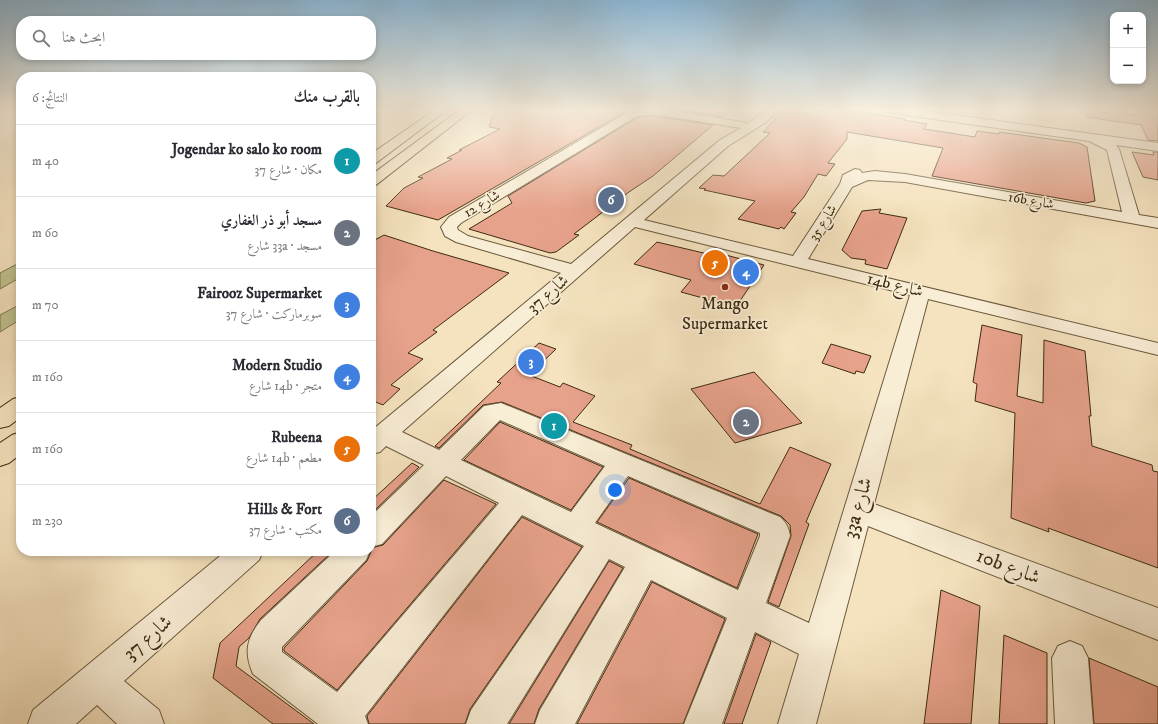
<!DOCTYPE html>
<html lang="ar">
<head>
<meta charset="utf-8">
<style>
	:root { --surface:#fff; --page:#f2f2f3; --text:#2b2b33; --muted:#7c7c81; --line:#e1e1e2; --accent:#111827 }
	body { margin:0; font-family:"IM FELL DW Pica",Amiri,serif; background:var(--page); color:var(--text); direction:rtl }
	.controls { position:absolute; right:12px; top:12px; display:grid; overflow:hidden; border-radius:8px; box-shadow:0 2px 6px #0003 }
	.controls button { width:36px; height:36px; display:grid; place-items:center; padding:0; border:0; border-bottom:1px solid var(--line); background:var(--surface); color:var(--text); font:20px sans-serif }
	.you { position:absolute; left:615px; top:490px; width:14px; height:14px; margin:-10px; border:3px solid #fff; border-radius:50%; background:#1a73e8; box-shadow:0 0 0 6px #1a73e833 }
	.badge { display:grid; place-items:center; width:26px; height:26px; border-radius:50%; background:var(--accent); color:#fff; font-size:13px; font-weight:700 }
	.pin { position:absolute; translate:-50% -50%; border:2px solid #fff; box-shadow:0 1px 4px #0006 }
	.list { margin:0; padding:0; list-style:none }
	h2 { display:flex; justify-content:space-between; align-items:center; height:52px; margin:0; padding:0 16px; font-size:17px }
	h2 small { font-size:13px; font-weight:400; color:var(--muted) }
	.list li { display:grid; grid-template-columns:26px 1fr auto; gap:12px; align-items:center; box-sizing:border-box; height:72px; padding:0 16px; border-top:1px solid var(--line) }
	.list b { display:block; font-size:15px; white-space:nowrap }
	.list p { margin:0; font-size:13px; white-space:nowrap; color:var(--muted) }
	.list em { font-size:13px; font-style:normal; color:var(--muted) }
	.icon { flex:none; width:22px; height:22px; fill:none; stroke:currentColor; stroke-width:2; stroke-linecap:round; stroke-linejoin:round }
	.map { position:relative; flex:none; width:1158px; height:724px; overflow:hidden; direction:ltr }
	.search { position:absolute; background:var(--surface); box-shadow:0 2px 6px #0003; left:16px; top:16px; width:360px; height:44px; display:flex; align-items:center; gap:10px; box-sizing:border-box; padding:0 14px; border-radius:16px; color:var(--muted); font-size:15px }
	.panel { position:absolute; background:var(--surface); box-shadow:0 2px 6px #0003; left:16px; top:72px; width:360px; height:484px; border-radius:16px; direction:rtl }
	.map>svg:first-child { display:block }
</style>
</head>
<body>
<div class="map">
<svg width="1158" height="724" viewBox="0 0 1158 724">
	<rect width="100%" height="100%" fill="#f5e3bf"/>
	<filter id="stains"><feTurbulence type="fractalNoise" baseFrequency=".005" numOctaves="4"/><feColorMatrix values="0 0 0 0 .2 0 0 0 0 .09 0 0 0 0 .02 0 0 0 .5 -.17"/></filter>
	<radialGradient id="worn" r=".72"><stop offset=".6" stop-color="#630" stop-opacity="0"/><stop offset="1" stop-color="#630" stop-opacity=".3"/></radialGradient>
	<g fill="#c0c28f" stroke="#7f7650">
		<path d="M21 262V277L0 289V273Z"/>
		<path d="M21 304V319L0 332V315Z"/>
	</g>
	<g fill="#e7a28b" stroke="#3e2b11">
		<path d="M498 109H512L521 112 527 109H573L583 111 587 109H630L438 220 386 206 404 188 423 178 418 177 452 159 447 158 462 150H459L500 129 489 127 493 115Z"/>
		<path d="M675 109H731L722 117Z"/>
		<path d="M785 109H842L905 119 904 120 927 124 924 129 975 137 977 131 999 134V132L1079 143 1087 147 1095 201 1086 203 932 176 943 148 847 132V139L828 163 835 164 826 176 818 174 804 197 791 212 796 213 784 229 781 227 779 229 738 219 755 201 704 190 706 189 699 188 713 175 724 176 770 133 763 132Z"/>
		<path d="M1086 109H1124L1126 115 1131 116 1137 113V109H1158V141L1148 140 1141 125 1086 117Z"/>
		<path d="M654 116 713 125 653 176 629 192 574 234 579 235 556 252 550 253 469 229 512 203 508 196 638 117Z"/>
		<path d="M1132 152 1154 155 1153 152H1158V180L1143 177Z"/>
		<path d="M881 209 879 213 907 218 887 269 865 264 866 260 851 258 842 250 862 211Z"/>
		<path d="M384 235 433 251 509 273 433 330 437 332 408 353 423 359 391 385 400 389 383 405 371 400V242Z"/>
		<path d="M657 242 712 255 714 252 764 265 736 307 681 292 691 280 634 264Z"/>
		<path d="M982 325 1022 335 1017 396 1043 403 1044 340 1085 351 1091 416H1089L1092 446 1152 465 1153 471 1158 472V568L1048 528 1049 532 1011 518 1015 413 975 401 977 384 973 382Z"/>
		<path d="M539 343 556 349 529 375 560 387 563 383 595 396 573 422 632 445 630 449 760 504 790 447 831 464 806 522 809 524 779 607 768 602 791 536 790 525 781 516 502 402 483 405 439 448 435 446 501 383 497 382Z"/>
		<path d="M831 344 871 356 864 373 856 371 855 374 822 363Z"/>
		<path d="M754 372 802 423 735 443 691 389Z"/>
		<path d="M500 422 603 467 571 510 464 460Z"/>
		<path d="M412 463 419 467 371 514V501Z"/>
		<path d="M629 478 758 534 737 588 597 522Z"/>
		<path d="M444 480 496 504 337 690 284 651V648L367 561 371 552V548L383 545Z"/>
		<path d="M522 517 582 547 470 709 465 724H369L367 716Z"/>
		<path d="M318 551H333L260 619 249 638 239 647 236 666 314 724H273L213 678 220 643Z"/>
		<path d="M609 561 623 568 539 709 534 724H509Z"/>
		<path d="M652 582 725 619 683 724H577Z"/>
		<path d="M941 590 980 606 971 724H924Z"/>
		<path d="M756 634 771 642 742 724H724Z"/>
		<path d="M1004 635 1047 653V724H999Z"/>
		<path d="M1089 658 1158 687V724H1094Z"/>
	</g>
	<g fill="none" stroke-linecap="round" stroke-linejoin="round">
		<defs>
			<g id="minor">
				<path d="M637 109H664L742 122 747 124 768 109H780L765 123 728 146 644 220 793 256 840 184 843 175 855 169 860 170 862 173 875 171 905 174 1122 212 1107 150 1089 141 885 112 880 109H911L1158 143V151L1116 145 1119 149 1139 215 1158 218V228L905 182 868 180 852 187 808 259 1158 343V355L928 299 874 504 1158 608V640L868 526 816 724H778L799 654 755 632 722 724H684L727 618 651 580 575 724H535L540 710 625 567 609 559 507 724H466L471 710 584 546 522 515 365 716 368 724H318L253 674C244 653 246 639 261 620L335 551H370L366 560 282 647V652L337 692 499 503 446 476 382 544 371 547V516L424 465 386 446 380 452 371 454V431L561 273 456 242 445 236 441 227 449 217 630 111ZM654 114 741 128 720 140 571 264 468 236 458 230 457 227 461 223 637 116ZM635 227 910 295 809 623 766 603 790 536C789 528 786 522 780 517L501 403 484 406 439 450 402 432ZM500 420 605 466 571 512 461 460ZM628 476 760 533V536L738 590 595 523Z"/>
				<path d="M1125 109H1135L1136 112 1131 115 1127 114Z"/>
				<path d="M226 551H263L259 560 124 681 159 710 164 724H117L97 705 76 724H28L33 710Z"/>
				<path d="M1070 641 1082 646 1088 658 1093 724H1055L1052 658 1058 646Z"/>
			</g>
			<g id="major">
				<path d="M436 109H448L376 163 371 164V154Z"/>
				<path d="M461 109H473L376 185 371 186V175Z"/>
				<path d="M21 397V417L9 426 0 428V408L13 399Z"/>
				<path d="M21 432V454L9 463 0 466V443L12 435Z"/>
			</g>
		</defs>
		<use href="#minor" stroke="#6c593c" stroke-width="2"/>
		<use href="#major" stroke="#3e2b11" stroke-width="2"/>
		<use href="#minor" fill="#f8edd5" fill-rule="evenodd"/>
		<use href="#major" fill="#f5e3bf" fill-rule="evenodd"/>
	</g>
	<linearGradient id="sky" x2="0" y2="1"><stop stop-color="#8bb7d6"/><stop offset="0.52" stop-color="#faf2e2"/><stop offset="1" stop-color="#faf2e2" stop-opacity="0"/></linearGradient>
	<rect width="1158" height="211" fill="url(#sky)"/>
	<circle fill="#8f2418" stroke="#f8edd5" stroke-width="1.5" cx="725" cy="287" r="4"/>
	<g text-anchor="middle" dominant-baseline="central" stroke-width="3.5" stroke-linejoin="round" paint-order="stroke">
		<g font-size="14" fill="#3e2b11" stroke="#f8edd5">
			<text transform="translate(1031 201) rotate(10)">16b شارع</text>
			<text transform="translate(482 204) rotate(-31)">شارع 12</text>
			<text transform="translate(823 223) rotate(-58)">شارع 35</text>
		</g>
		<g font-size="17" fill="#3e2b11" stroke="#f8edd5">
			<text transform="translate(895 285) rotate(14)">14b شارع</text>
			<text transform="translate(548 294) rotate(-41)">شارع 37</text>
		</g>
		<g font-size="17" fill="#3e2b11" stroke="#f8edd5">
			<text x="725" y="304">Mango<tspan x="725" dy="20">Supermarket</tspan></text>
		</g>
		<g font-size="20" fill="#3e2b11" stroke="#f8edd5">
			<text transform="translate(858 508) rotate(-74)">33a شارع</text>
			<text transform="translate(1008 567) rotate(21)">10b شارع</text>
			<text transform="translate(148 638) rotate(-41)">شارع 37</text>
		</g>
	</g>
	<rect width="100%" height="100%" filter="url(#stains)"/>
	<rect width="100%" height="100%" fill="url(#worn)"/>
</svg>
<div class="controls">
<button>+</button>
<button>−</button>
</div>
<div class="you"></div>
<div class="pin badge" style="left:554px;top:426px;background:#0f9aa8">1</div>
<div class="pin badge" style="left:746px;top:422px;background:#6b7280">2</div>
<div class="pin badge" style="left:531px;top:362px;background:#3f7fe0">3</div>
<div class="pin badge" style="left:746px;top:272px;background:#3f7fe0">4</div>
<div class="pin badge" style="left:715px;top:263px;background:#e8710a">5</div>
<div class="pin badge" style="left:611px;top:200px;background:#5c6f8a">6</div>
<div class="search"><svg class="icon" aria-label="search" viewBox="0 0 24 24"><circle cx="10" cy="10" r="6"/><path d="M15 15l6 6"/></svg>ابحث هنا</div>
<section class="panel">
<h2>بالقرب منك<small>النتائج: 6</small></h2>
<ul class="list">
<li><span class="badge" style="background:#0f9aa8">1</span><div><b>Jogendar ko salo ko room</b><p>مكان · شارع 37</p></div><em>40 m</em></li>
<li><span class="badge" style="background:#6b7280">2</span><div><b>مسجد أبو ذر الغفاري</b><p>مسجد · 33a شارع</p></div><em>60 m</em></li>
<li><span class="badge" style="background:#3f7fe0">3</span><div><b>Fairooz Supermarket</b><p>سوبرماركت · شارع 37</p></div><em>70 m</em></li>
<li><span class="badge" style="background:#3f7fe0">4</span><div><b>Modern Studio</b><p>متجر · 14b شارع</p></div><em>160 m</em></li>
<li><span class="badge" style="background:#e8710a">5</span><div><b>Rubeena</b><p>مطعم · 14b شارع</p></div><em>160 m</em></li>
<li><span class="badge" style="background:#5c6f8a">6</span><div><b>Hills &amp; Fort</b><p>مكتب · شارع 37</p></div><em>230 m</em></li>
</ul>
</section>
</div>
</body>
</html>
